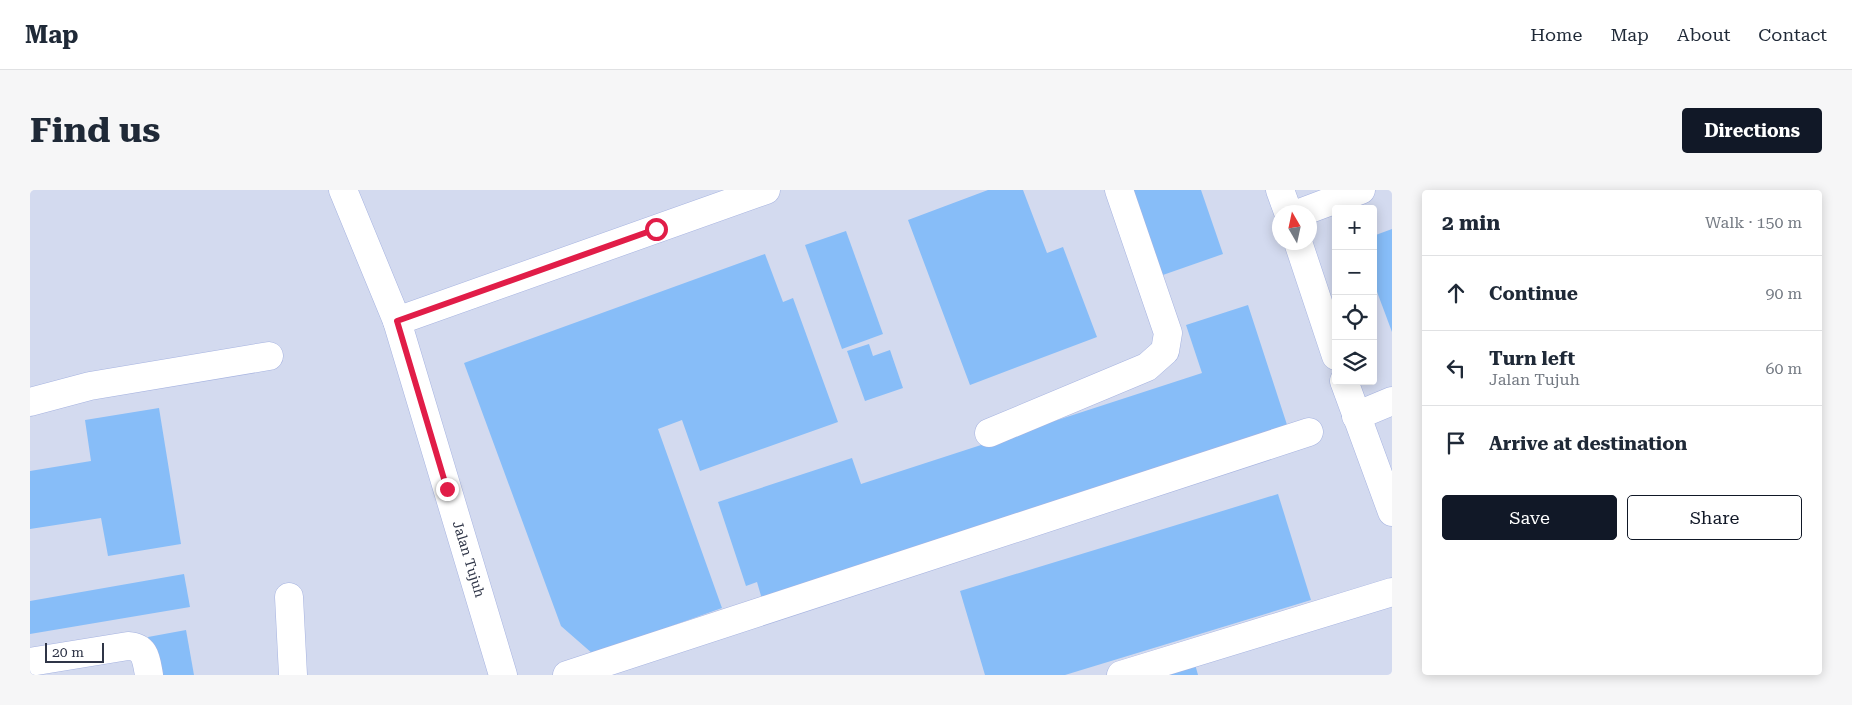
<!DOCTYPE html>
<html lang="en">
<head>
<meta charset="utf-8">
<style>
	:root { --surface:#fff; --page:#f6f6f7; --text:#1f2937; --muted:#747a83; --line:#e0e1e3; --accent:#111827 }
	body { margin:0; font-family:"Roboto Serif",serif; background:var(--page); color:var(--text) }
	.controls { position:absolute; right:15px; top:15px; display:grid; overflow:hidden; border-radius:5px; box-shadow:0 2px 12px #0003 }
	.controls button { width:45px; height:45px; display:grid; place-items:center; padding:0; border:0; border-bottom:1px solid var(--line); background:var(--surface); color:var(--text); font:25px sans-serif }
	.compass { position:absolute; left:1242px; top:15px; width:45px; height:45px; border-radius:50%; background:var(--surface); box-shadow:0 2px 12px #0003; rotate:351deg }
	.scale { position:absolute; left:15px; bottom:12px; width:59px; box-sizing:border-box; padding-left:5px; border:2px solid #2f3547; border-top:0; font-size:14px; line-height:18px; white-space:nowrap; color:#2f3547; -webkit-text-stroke:4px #fff; paint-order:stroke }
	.stop { position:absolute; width:15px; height:15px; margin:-11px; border:4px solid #e11d48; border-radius:50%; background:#fff }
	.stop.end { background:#e11d48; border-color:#fff; box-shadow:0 1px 5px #0008 }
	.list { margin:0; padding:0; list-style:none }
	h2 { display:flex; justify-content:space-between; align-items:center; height:65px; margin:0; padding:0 20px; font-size:21px }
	h2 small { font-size:16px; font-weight:400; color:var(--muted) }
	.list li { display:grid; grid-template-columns:32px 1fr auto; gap:15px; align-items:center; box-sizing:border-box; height:75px; padding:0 20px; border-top:1px solid var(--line) }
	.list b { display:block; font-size:19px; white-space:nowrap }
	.list p { margin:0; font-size:16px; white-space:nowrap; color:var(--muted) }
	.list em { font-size:16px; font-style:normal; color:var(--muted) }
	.actions { display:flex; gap:10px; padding:15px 20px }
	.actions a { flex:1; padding:11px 0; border:1px solid var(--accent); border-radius:5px; text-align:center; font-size:18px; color:var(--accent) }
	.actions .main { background:var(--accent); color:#fff }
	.icon { flex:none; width:28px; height:28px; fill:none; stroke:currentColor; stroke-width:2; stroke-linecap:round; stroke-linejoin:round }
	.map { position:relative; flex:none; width:1362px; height:485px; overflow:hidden; border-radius:5px }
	header { display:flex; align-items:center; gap:30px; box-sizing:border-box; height:70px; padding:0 25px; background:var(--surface); border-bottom:1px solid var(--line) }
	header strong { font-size:24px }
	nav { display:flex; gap:28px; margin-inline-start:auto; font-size:18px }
	.intro { display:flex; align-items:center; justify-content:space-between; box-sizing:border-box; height:120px; padding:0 30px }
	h1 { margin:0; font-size:35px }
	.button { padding:12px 22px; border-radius:5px; background:var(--accent); color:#fff; font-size:18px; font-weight:700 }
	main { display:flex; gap:30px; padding:0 30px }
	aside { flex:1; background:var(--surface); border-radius:5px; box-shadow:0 2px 12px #0003 }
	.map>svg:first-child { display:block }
</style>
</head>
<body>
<header>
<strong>Map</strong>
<nav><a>Home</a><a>Map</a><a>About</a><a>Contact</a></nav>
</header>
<div class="intro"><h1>Find us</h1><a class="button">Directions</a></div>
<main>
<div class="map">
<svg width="1362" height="485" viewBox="0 0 1362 485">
	<rect width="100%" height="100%" fill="#e2e8fb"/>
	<path fill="#d3daef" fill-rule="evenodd" d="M0 0H1362V485H0ZM1306 19H1343V191H1306ZM1250 22H1280V52H1250Z"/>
	<g fill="#87bdf8">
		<path d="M958 0H993L1017 63 1033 57 1067 147 940 195 878 30Z"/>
		<path d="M1100 0H1171L1193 64 1130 86Z"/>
		<path d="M1362 39V142L1343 91V46Z"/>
		<path d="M816 41 853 144 812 159 775 55Z"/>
		<path d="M735 64 753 112 763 108 808 232 670 281 652 230 628 239 692 418 563 464 531 436 434 173Z"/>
		<path d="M1218 115 1260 244 734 416 727 392 716 396 688 312 822 268 831 294 1172 183 1156 135Z"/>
		<path d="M839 154 843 166 860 160 873 198 835 211 817 161Z"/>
		<path d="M129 218 151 354 78 366 71 328 0 339V281L61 271 55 230Z"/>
		<path d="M1248 304 1281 410 1035 485H955L930 401Z"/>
		<path d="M154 384 160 417 0 444V411Z"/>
		<path d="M156 440 164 485H125L118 447Z"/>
		<path d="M1165 474 1168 485H1129Z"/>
	</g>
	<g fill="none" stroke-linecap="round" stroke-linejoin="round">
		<defs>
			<g id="minor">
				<path d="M313 0 367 131 473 485"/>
				<path d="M1250 0 1258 22"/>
				<path d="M1272 22 1331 0"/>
				<path d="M1268 52 1306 166"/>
				<path d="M367 131 736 0"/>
				<path d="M1314 191 1362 322"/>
				<path d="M0 212 60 196 239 166"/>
				<path d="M1326 226 1362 211"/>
				<path d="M959 243 1117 177 1135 161 1138 143 1089 0"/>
				<path d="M259 407 263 485"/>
				<path d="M0 472 98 456C116 457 116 469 119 485"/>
				<path d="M537 485 1279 242"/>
				<path d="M1091 485 1362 402"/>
			</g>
		</defs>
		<use href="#minor" stroke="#a6b3e0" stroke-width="29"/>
		<use href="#minor" stroke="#fff" stroke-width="28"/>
	</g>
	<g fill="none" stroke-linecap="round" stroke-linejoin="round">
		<path stroke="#e11d48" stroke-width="6" d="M417 299 367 131 626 39"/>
	</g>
	<g text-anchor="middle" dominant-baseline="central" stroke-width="4" stroke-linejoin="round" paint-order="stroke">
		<g font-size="14" fill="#2f3547" stroke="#fff">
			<text transform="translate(439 369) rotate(73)">Jalan Tujuh</text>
		</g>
	</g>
</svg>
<div class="controls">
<button>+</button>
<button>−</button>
<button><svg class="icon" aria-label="locate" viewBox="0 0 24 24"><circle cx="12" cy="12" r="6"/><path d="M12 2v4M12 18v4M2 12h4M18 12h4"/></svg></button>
<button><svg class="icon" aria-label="layers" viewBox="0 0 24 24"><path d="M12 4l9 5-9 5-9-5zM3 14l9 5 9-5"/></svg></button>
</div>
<svg class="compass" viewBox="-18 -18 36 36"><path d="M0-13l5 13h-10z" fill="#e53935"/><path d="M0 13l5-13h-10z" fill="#747a83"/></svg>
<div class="scale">20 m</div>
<div class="stop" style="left:626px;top:39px"></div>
<div class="stop end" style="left:417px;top:299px"></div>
</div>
<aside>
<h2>2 min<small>Walk · 150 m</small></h2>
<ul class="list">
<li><svg class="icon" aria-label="ahead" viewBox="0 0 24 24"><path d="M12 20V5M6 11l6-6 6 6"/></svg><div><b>Continue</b></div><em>90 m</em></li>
<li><svg class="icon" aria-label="left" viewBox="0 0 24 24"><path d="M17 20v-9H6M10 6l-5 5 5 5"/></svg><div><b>Turn left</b><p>Jalan Tujuh</p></div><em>60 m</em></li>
<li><svg class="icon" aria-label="arrive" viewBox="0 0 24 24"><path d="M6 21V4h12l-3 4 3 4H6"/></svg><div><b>Arrive at destination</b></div></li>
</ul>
<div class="actions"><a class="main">Save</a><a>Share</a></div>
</aside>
</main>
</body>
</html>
